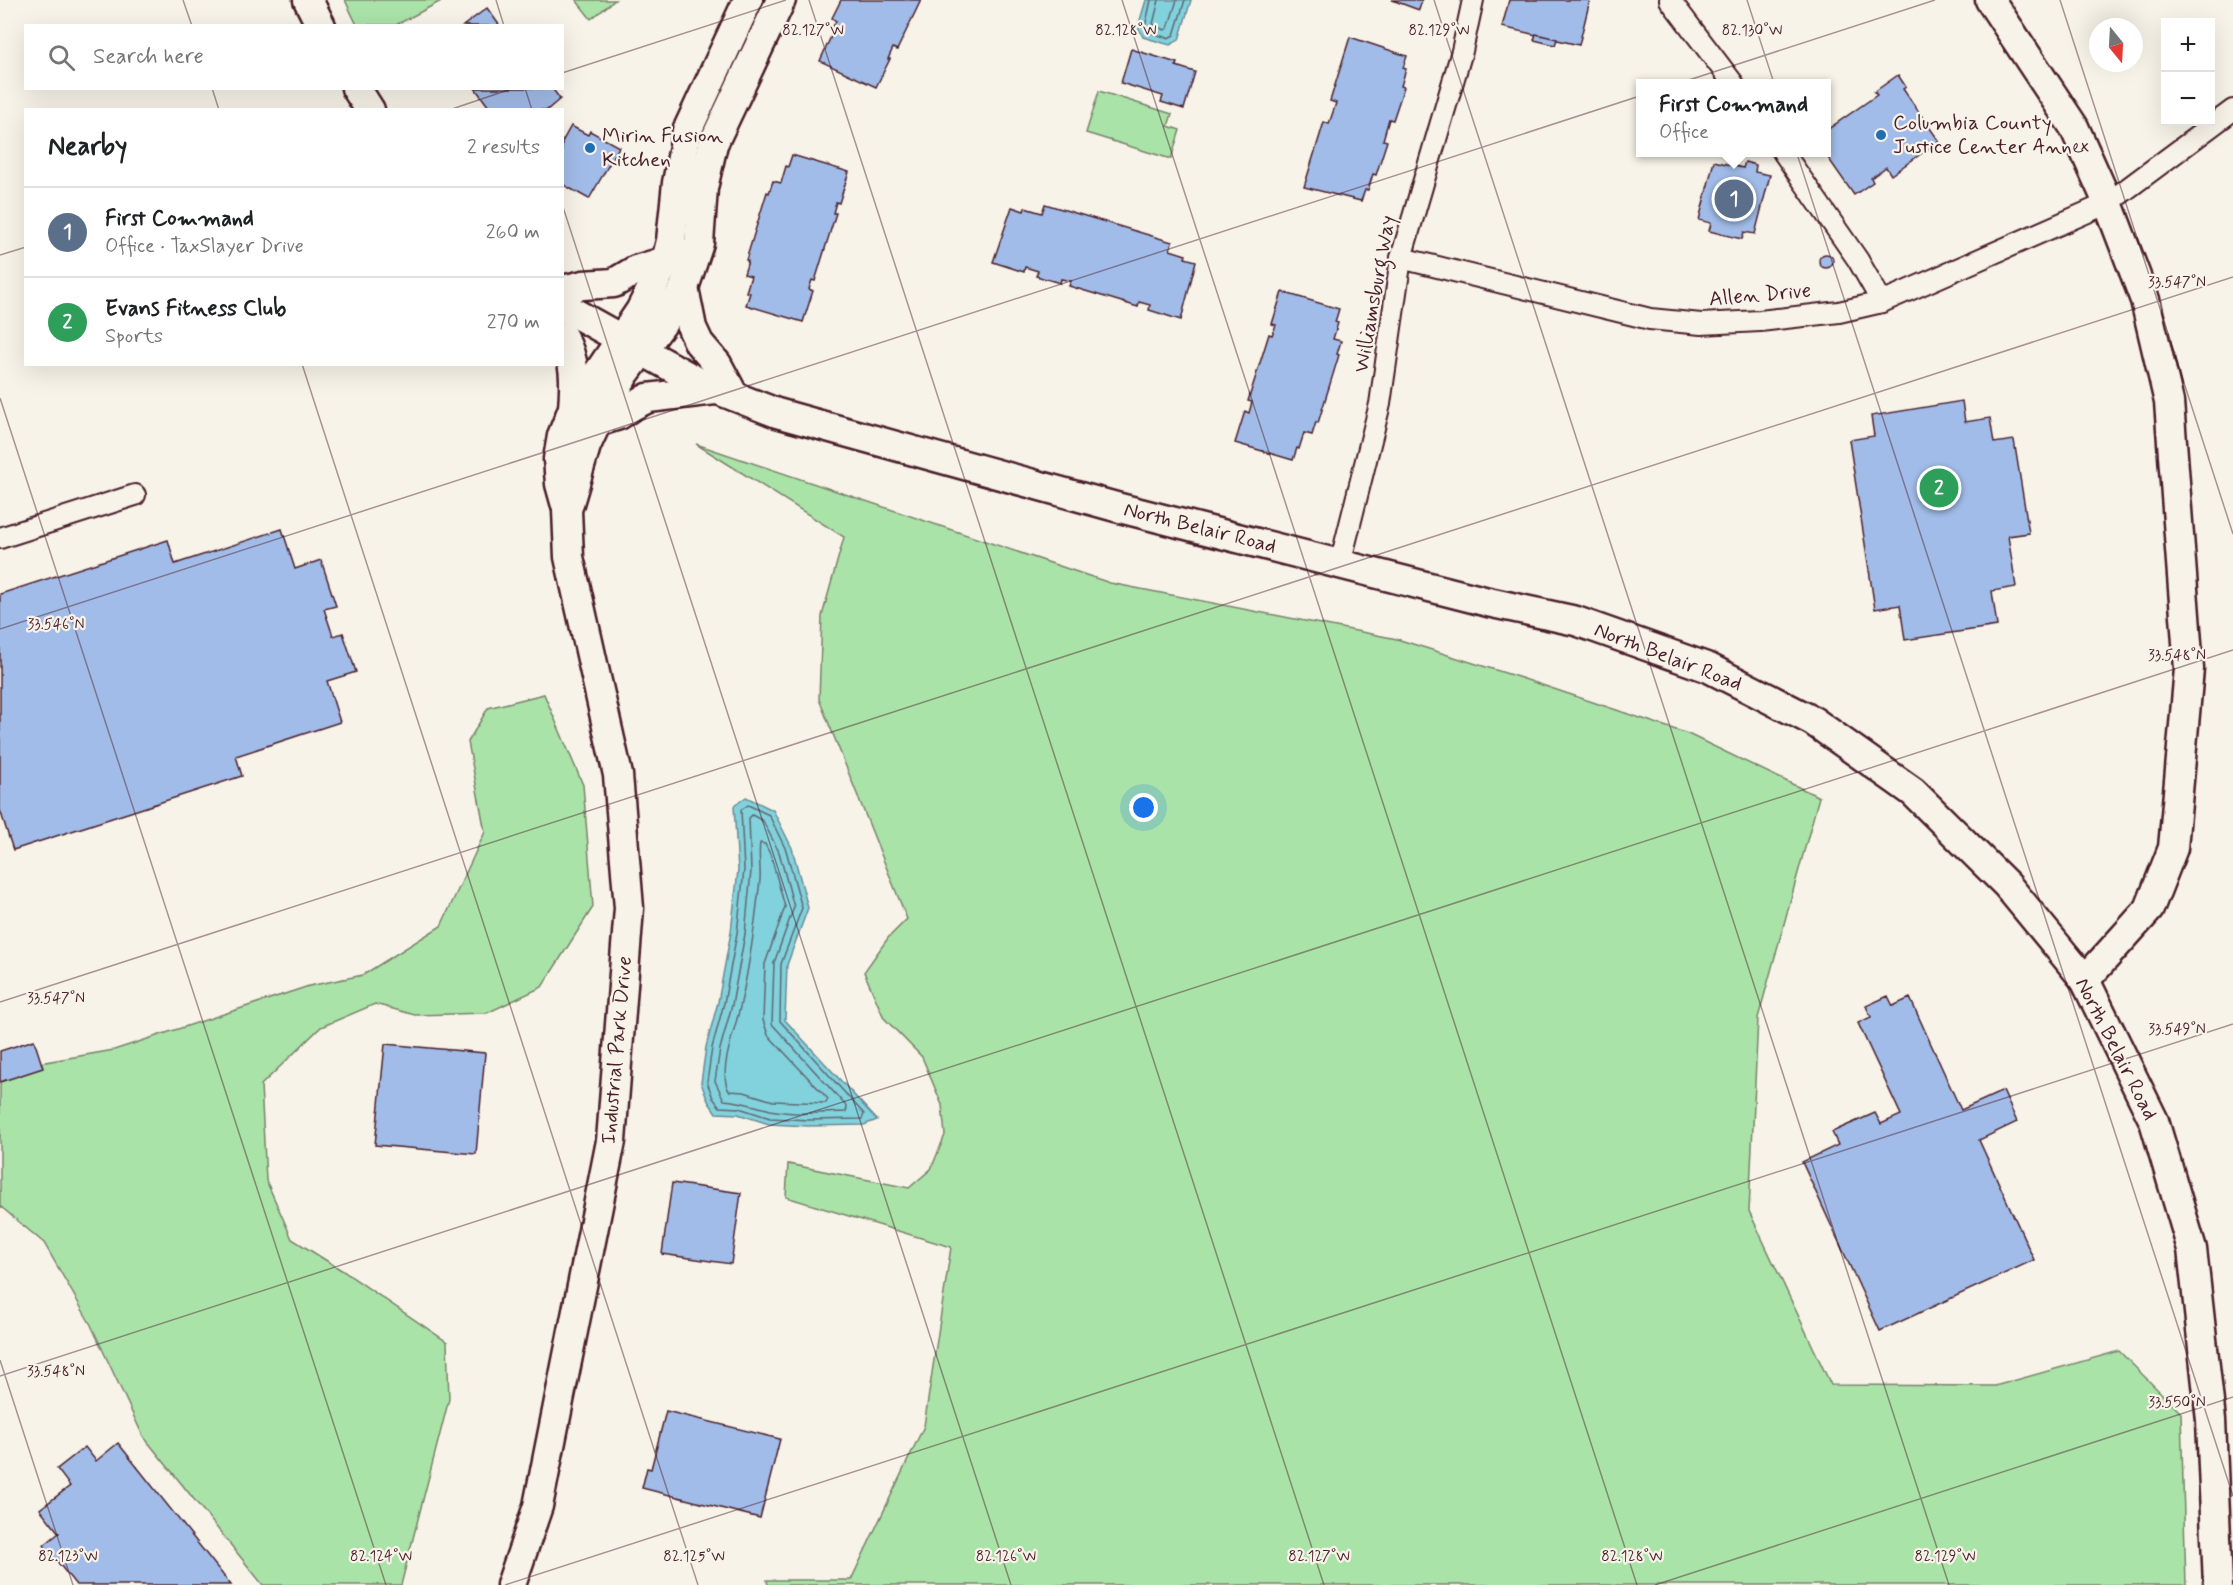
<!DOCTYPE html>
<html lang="en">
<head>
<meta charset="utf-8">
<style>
	:root { --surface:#fff; --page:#f2f2f2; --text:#202124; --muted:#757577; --line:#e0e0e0; --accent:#1f6fb2 }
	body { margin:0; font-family:Mynerve,sans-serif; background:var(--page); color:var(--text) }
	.controls { position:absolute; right:18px; top:18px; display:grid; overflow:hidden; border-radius:0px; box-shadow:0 6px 24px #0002 }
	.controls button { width:54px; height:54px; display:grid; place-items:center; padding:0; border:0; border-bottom:2px solid var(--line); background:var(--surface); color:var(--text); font:30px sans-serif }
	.compass { position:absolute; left:2089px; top:18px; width:54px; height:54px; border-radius:50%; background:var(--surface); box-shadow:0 6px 24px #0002; rotate:162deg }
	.you { position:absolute; left:1144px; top:808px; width:21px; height:21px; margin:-15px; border:4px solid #fff; border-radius:50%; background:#1a73e8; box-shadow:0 0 0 9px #1a73e833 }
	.badge { display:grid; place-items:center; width:39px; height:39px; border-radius:50%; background:var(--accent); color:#fff; font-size:20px; font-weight:700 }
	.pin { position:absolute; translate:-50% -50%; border:3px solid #fff; box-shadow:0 2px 6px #0006 }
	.popup { position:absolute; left:1636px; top:79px; width:195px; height:78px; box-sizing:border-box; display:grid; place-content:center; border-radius:0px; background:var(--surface); filter:drop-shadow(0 2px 4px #0005); font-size:20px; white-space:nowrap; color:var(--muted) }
	.popup b { font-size:22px; color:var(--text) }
	.popup::after { content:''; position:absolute; left:50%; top:100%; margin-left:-12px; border:12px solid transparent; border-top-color:var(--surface) }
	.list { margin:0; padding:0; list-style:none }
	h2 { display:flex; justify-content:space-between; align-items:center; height:78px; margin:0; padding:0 24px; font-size:26px }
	h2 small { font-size:20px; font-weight:400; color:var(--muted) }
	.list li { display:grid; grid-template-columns:39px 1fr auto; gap:18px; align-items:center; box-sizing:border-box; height:90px; padding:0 24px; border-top:2px solid var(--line) }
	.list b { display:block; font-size:22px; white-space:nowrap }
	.list p { margin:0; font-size:20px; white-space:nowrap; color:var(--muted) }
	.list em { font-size:20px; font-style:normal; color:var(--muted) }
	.icon { flex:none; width:33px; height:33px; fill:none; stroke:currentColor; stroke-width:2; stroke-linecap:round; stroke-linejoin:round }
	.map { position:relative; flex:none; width:2233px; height:1585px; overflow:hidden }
	.search { position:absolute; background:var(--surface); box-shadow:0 6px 24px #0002; left:24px; top:24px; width:540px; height:66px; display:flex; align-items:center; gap:15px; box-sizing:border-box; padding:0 21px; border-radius:0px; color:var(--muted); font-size:22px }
	.panel { position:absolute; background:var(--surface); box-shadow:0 6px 24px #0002; left:24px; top:108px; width:540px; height:258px; border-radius:0px }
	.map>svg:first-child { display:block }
</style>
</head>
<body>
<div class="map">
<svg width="2233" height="1585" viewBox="0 0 2233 1585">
	<rect width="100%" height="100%" fill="#f7f3e8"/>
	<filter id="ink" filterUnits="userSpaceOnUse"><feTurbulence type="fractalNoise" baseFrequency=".0167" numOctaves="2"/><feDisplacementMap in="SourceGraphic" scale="12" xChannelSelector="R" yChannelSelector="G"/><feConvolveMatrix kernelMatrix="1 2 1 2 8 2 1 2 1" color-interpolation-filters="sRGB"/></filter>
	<g filter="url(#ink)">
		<g fill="#a9e3a8" stroke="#7a816a" stroke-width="1.5">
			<path d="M345 0H443L396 25H357Z"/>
			<path d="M576 0H615L591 19Z"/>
			<path d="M1099 91 1172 114 1168 126 1180 130 1171 159 1086 133Z"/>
			<path d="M696 444 1110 583 1397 639 1521 678 1688 734 1819 797 1758 1018 1749 1211 1831 1385 1995 1386 2119 1351 2181 1413 2186 1585H768L767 1580H851L924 1426 951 1247 786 1197 788 1164 909 1188 931 1169 945 1135 942 1105 922 1057 884 1018 864 972 888 938 907 919 819 699 822 616 844 537Z"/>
			<path d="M544 694 583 785 593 907 542 987 487 1013 415 1015 375 1004 321 1027 261 1085 266 1180 292 1239 343 1271 447 1342 449 1399 401 1585H263L143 1436 91 1325 44 1243 0 1206V1070L114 1050 309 986 363 975 441 926 485 832 468 742 488 708Z"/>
		</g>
		<g fill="#81d2dc" stroke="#6b8a95" stroke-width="1.5">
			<path d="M1146 0H1191L1179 40 1170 45 1143 37 1138 27Z"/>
			<path d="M746 797 773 810 792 848 808 908 787 965 785 1020 877 1120 864 1125 809 1126 769 1124 738 1114 716 1113 708 1101 701 1083 706 1047 718 1002 731 932 738 870 734 806Z"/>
		</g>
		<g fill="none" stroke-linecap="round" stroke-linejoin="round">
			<g stroke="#606772" stroke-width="1.5">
				<path d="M1151 0 1145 27 1148 32 1168 38 1174 35 1185 0"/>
				<path d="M1159 0 1153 24 1165 30 1168 28 1177 0"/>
				<path d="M748 805 769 815 786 850 802 908 781 964 780 1021 864 1114 862 1119 809 1120 770 1118 739 1108 720 1107 713 1098 707 1082 712 1048 724 1003 737 933 744 870 741 810Z"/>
				<path d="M752 815 763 821 779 852 794 907 774 963 772 1024 847 1107 846 1112C822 1113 794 1115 770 1110 754 1106 740 1101 724 1100L715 1081 720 1049 732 1005 745 934 751 871 749 818Z"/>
				<path d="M760 843 765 844 771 856 785 907 765 964 763 1020 768 1035 828 1099 826 1103 773 1101 744 1092 729 1091C717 1072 736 1028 740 1007 750 965 755 922 760 880 761 868 758 855 760 843Z"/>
			</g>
		</g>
		<g fill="#a1bce8" stroke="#4a1f2b" stroke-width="1.5">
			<path d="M841 0H921L897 50 893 48 888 59H890L876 87 820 61 833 32 831 30 836 21 832 18Z"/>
			<path d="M1392 0H1422L1419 10Z"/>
			<path d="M1509 0H1590L1579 45 1502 27Z"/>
			<path d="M487 8 500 26H463Z"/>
			<path d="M1536 34 1557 39 1555 45 1534 40Z"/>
			<path d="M1350 37 1407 56 1403 68 1406 69 1401 86 1404 87 1393 120 1389 119 1383 140 1387 141 1376 175 1373 174 1368 190H1365L1361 201 1304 187 1324 122 1329 124 1336 103 1330 101Z"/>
			<path d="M1131 49 1177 63 1176 66 1195 72 1184 109 1161 102 1163 96 1121 83Z"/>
			<path d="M1898 75 1906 87 1903 89 1939 141 1891 175 1886 167 1871 178 1873 182 1854 195 1824 152H1827V130L1877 95 1874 92Z"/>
			<path d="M475 88H552L560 99 547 110H491Z"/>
			<path d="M571 126 588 135 590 131 619 147 589 199 562 184V142Z"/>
			<path d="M792 155 849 172 839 203 836 202 833 213H836L815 281 812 280 809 289 813 291 803 322 746 305 750 293 746 292 751 276 744 274 748 261 746 260 767 192 769 193 773 181 781 183 786 166 788 167Z"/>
			<path d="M1714 161 1743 168 1745 162 1756 165 1755 172 1770 175 1755 234 1744 232 1742 239 1709 231 1711 223 1699 220Z"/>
			<path d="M1045 204 1172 242 1170 250 1186 255 1185 258 1196 261 1181 320 1149 310 1150 305 1139 302 1138 307 1069 286 1071 281 1061 279 1060 283 1036 276 1038 271 1025 267 1024 272 993 262 1012 207 1024 211 1025 208 1042 213Z"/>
			<circle cx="1826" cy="261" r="7"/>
			<path d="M1282 292 1339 309 1335 322 1338 323 1333 339 1341 341 1337 354 1339 355 1318 423 1316 422 1312 435 1304 433 1299 449 1297 448 1293 460 1235 443 1245 411 1249 413 1252 402 1248 401 1269 334 1272 335 1276 325 1272 324Z"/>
			<path d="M1962 401 1965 422 1990 418 1994 443 2014 440 2029 533 2008 536 2016 587 1992 591 1997 626 1905 640 1900 605 1875 609 1849 440 1874 436 1871 416Z"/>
			<path d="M282 529 295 569 321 560 336 606 324 609 333 636 343 633 356 672 327 681 340 722 236 756 242 776 13 850 0 810V594L168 540 175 564Z"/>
			<path d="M1888 996 1893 1006 1910 998 1961 1110 2003 1091 2017 1122 1979 1140 2034 1260 1880 1331 1802 1162 1838 1145 1832 1132 1875 1113 1881 1124 1901 1115 1858 1023 1871 1017 1866 1006Z"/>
			<path d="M34 1040 43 1068 0 1082V1051Z"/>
			<path d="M385 1044 485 1053 476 1154 375 1145Z"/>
			<path d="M672 1183 741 1193 731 1264 662 1254Z"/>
			<path d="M666 1411 780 1439 760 1518 642 1488 647 1468 651 1469Z"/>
			<path d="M118 1443 231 1585H76L44 1545 59 1533 40 1509 70 1486 57 1469 85 1447 96 1461Z"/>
		</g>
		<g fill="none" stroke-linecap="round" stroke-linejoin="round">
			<defs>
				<g id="street">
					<path d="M1670 0 1733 83"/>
					<path d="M1783 152 1858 260 1882 302"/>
					<path d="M1401 258 1650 319 1701 324 1760 321 1839 312 1882 302 2108 203 2233 110"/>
					<path d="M0 538 135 495"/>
					<path d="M1340 564 1380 404 1401 258 1462 51 1473 0"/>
				</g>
				<g id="secondary">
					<path d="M308 0 321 26"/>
					<path d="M1990 0 2074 127 2108 203 2145 300 2169 402 2189 669 2173 848 2149 909 2085 980"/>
					<path d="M356 88 370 110"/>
					<path d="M684 288 692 328 699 343 717 364 734 396"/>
					<path d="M562 290 583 285 614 283 636 270 666 261"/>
					<path d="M562 306 700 383 777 413 1116 507 1488 602 1576 621 1709 668 1813 721 1913 792 2007 885 2085 980 2154 1121 2192 1249 2211 1420 2218 1585"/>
					<path d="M562 336C576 359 575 383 573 409"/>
					<path d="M597 422 619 415 632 406 648 398 715 390"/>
					<path d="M565 502 560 484 558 459 562 436 572 411 640 311 666 261 671 241 677 183 687 131 748 0"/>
					<path d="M511 1585 538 1506 611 1141 629 908 618 775 569 557 567 510 586 446 597 422 624 375 662 324 684 288 699 243 703 188 713 144 781 0"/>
				</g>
			</defs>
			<use href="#street" stroke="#4a1f2b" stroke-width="24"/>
			<use href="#secondary" stroke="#4a1f2b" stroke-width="33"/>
			<use href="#street" stroke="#f7f3e8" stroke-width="20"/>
			<use href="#secondary" stroke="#f7f3e8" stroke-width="28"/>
		</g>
	</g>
	<path fill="none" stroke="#4a1f2b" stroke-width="1.5" stroke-opacity="0.45" d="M183 0 192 26M496 0 504 26M809 0 1324 1585M1122 0 1637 1585M1434 0 1949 1585M1747 0 2233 1496M2060 0 2233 534M562 73 786 0M212 88 219 110M525 88 532 110M449 110 514 88M562 204 1011 1585M0 255 26 247M302 364 698 1585M0 398 386 1585M0 629 1935 0M0 1002 2233 277M0 1360 73 1585M0 1376 2233 650M505 1585 2233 1024M1655 1585 2233 1397"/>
	<g fill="#1f6fb2" stroke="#f7f3e8" stroke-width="2">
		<circle cx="1881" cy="135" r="6"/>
		<circle cx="590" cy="148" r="6"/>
	</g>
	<g text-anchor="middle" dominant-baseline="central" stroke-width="4.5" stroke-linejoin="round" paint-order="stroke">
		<g font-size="21" fill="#4a1f2b" stroke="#f7f3e8" text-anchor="start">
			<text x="1893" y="123">Columbia County<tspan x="1893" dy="24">Justice Center Annex</tspan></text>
			<text x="602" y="136">Mirin Fusion<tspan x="602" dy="24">Kitchen</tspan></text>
		</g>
		<g font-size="21" fill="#4a1f2b" stroke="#f7f3e8">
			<text transform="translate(1375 294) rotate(-80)">Williamsburg Way</text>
			<text transform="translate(1760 295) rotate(-5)">Allen Drive</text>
			<text transform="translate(1200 528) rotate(14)">North Belair Road</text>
			<text transform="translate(1668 657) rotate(21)">North Belair Road</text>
			<text transform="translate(2116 1049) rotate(63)">North Belair Road</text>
			<text transform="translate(617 1050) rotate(-85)">Industrial Park Drive</text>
		</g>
	</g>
	<g font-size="15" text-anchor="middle" fill="#4a1f2b" stroke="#f7f3e8" stroke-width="4.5" stroke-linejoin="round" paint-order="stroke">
		<text x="813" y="35">82.127°W</text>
		<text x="1126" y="35">82.128°W</text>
		<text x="1439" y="35">82.129°W</text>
		<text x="1752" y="35">82.130°W</text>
		<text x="2177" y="287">33.547°N</text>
		<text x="56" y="629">33.546°N</text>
		<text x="2177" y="660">33.548°N</text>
		<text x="56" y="1003">33.547°N</text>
		<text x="2177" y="1034">33.549°N</text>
		<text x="56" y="1376">33.548°N</text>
		<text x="2177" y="1407">33.550°N</text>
		<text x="68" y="1561">82.123°W</text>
		<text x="381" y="1561">82.124°W</text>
		<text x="694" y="1561">82.125°W</text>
		<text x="1006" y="1561">82.126°W</text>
		<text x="1319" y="1561">82.127°W</text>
		<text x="1632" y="1561">82.128°W</text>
		<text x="1945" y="1561">82.129°W</text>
	</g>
</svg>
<div class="controls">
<button>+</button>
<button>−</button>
</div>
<svg class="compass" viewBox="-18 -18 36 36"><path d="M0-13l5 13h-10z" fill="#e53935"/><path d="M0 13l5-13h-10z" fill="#757577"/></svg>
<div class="you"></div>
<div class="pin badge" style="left:1734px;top:199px;background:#5c6f8a">1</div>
<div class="popup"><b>First Command</b>Office</div>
<div class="pin badge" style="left:1939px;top:488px;background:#2e9e5b">2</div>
<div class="search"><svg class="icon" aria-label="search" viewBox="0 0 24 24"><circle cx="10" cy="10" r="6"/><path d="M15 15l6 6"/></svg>Search here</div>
<section class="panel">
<h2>Nearby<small>2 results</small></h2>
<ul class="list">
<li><span class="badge" style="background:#5c6f8a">1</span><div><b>First Command</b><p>Office · TaxSlayer Drive</p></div><em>260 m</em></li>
<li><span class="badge" style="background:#2e9e5b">2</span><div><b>Evans Fitness Club</b><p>Sports</p></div><em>270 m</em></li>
</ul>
</section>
</div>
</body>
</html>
